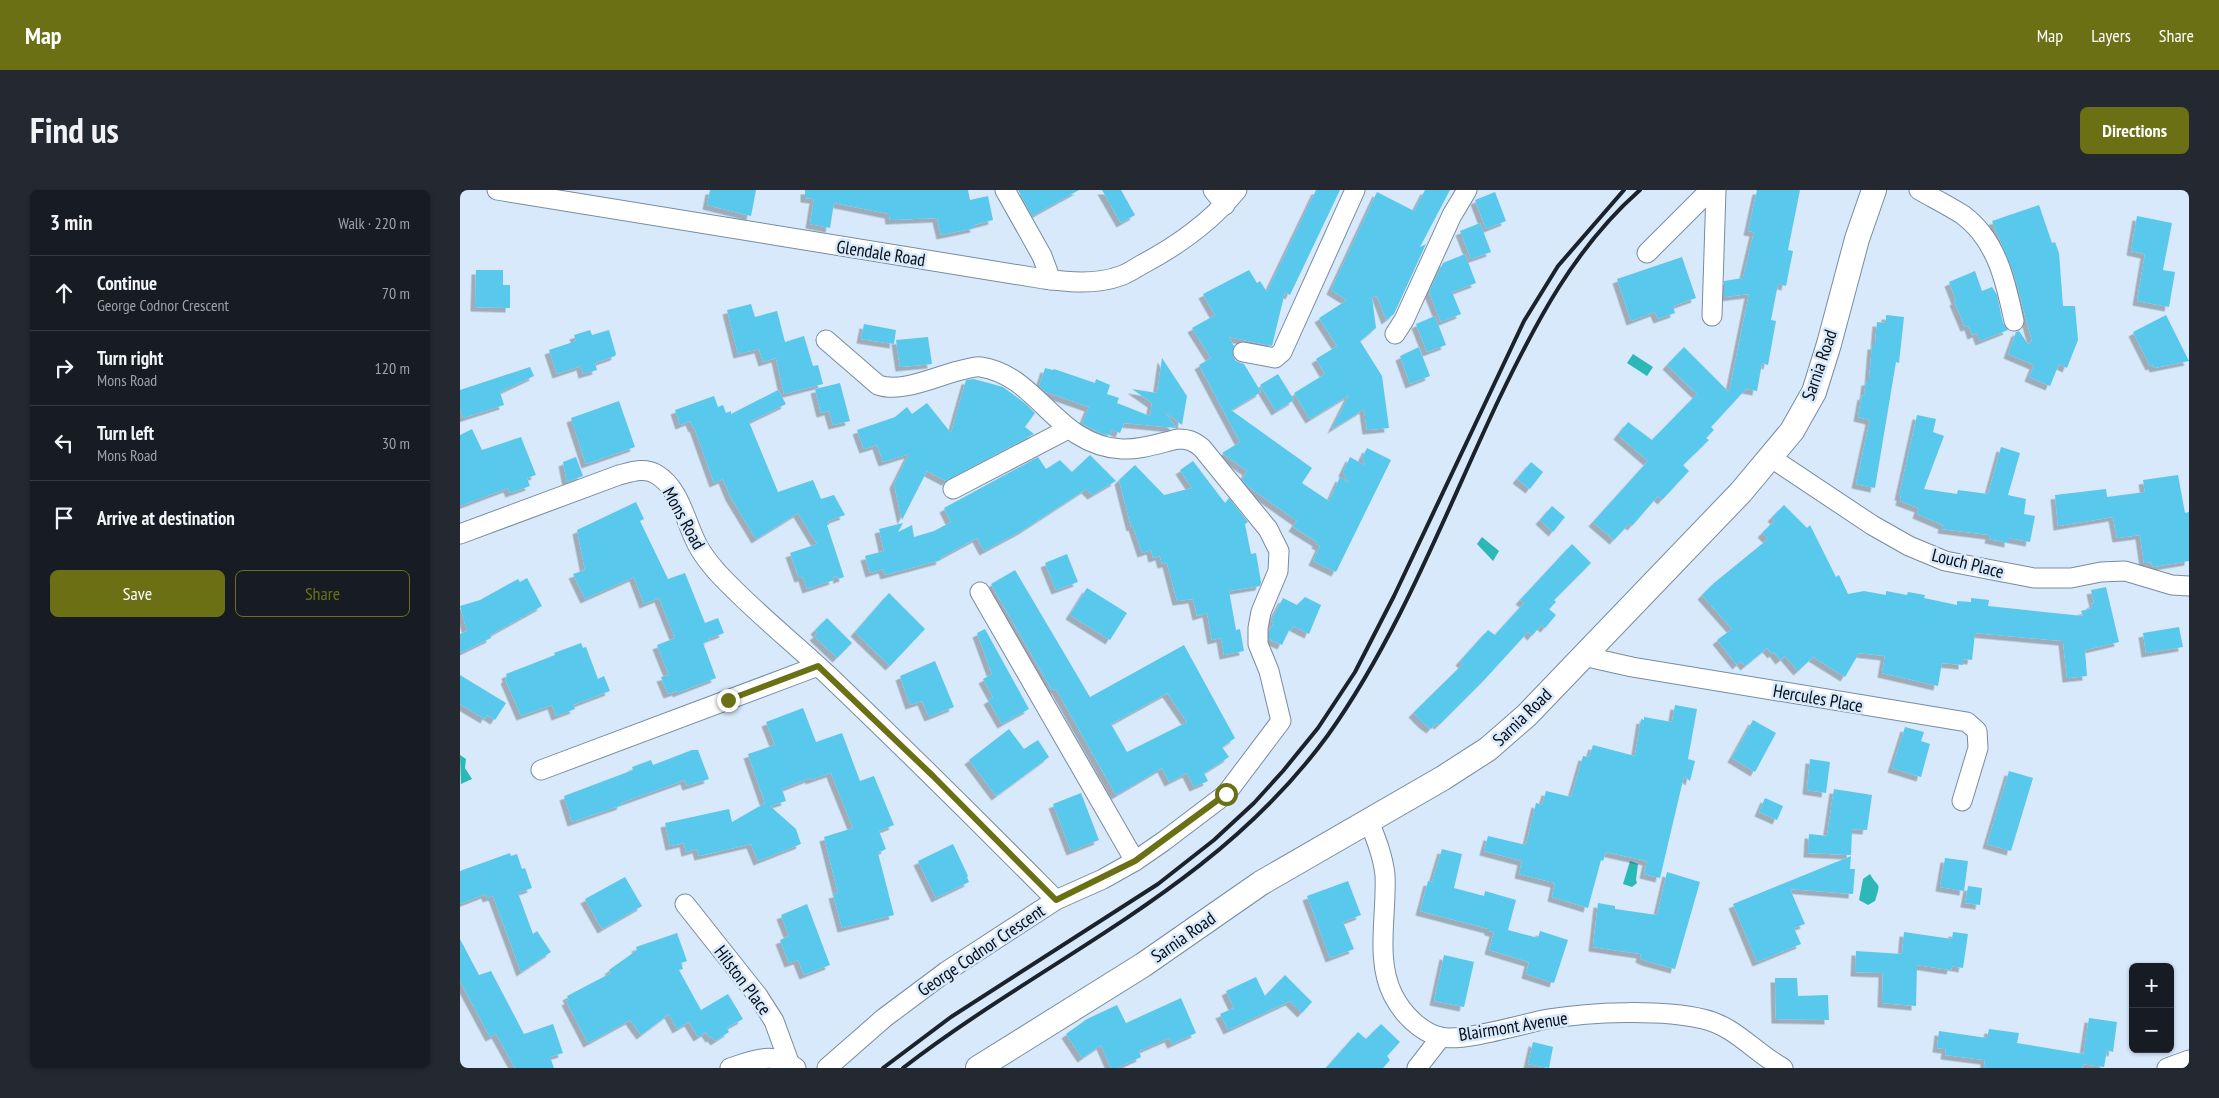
<!DOCTYPE html>
<html lang="en">
<head>
<meta charset="utf-8">
<style>
	:root { --surface:#171b24; --page:#242831; --text:#f1f3f6; --muted:#9ea1a6; --line:#363941; --accent:#6b7015 }
	body { margin:0; font-family:"PT Sans Narrow",sans-serif; background:var(--page); color:var(--text) }
	.controls { position:absolute; right:15px; bottom:15px; display:grid; overflow:hidden; border-radius:8px; box-shadow:0 1px 4px #0004 }
	.controls button { width:45px; height:45px; display:grid; place-items:center; padding:0; border:0; border-bottom:1px solid var(--line); background:var(--surface); color:var(--text); font:25px sans-serif }
	.stop { position:absolute; width:15px; height:15px; margin:-11px; border:4px solid #6b7015; border-radius:50%; background:#fff }
	.stop.end { background:#6b7015; border-color:#fff; box-shadow:0 1px 5px #0008 }
	.list { margin:0; padding:0; list-style:none }
	h2 { display:flex; justify-content:space-between; align-items:center; height:65px; margin:0; padding:0 20px; font-size:21px }
	h2 small { font-size:16px; font-weight:400; color:var(--muted) }
	.list li { display:grid; grid-template-columns:32px 1fr auto; gap:15px; align-items:center; box-sizing:border-box; height:75px; padding:0 20px; border-top:1px solid var(--line) }
	.list b { display:block; font-size:19px; white-space:nowrap }
	.list p { margin:0; font-size:16px; white-space:nowrap; color:var(--muted) }
	.list em { font-size:16px; font-style:normal; color:var(--muted) }
	.actions { display:flex; gap:10px; padding:15px 20px }
	.actions a { flex:1; padding:11px 0; border:1px solid var(--accent); border-radius:8px; text-align:center; font-size:18px; color:var(--accent) }
	.actions .main { background:var(--accent); color:#fff }
	.icon { flex:none; width:28px; height:28px; fill:none; stroke:currentColor; stroke-width:2; stroke-linecap:round; stroke-linejoin:round }
	.map { position:relative; flex:none; width:1729px; height:878px; overflow:hidden; border-radius:8px }
	header { display:flex; align-items:center; gap:30px; box-sizing:border-box; height:70px; padding:0 25px; background:var(--accent); color:#fff }
	header strong { font-size:24px }
	nav { display:flex; gap:28px; margin-inline-start:auto; font-size:18px }
	.intro { display:flex; align-items:center; justify-content:space-between; box-sizing:border-box; height:120px; padding:0 30px }
	h1 { margin:0; font-size:35px }
	.button { padding:12px 22px; border-radius:8px; background:var(--accent); color:#fff; font-size:18px; font-weight:700 }
	main { display:flex; gap:30px; padding:0 30px }
	aside { flex:1; background:var(--surface); border-radius:8px; box-shadow:0 1px 4px #0004 }
	.map>svg:first-child { display:block }
</style>
</head>
<body>
<header>
<strong>Map</strong>
<nav><a>Map</a><a>Layers</a><a>Share</a></nav>
</header>
<div class="intro"><h1>Find us</h1><a class="button">Directions</a></div>
<main>
<aside>
<h2>3 min<small>Walk · 220 m</small></h2>
<ul class="list">
<li><svg class="icon" aria-label="ahead" viewBox="0 0 24 24"><path d="M12 20V5M6 11l6-6 6 6"/></svg><div><b>Continue</b><p>George Codnor Crescent</p></div><em>70 m</em></li>
<li><svg class="icon" aria-label="right" viewBox="0 0 24 24"><path d="M7 20v-9h11M14 6l5 5-5 5"/></svg><div><b>Turn right</b><p>Mons Road</p></div><em>120 m</em></li>
<li><svg class="icon" aria-label="left" viewBox="0 0 24 24"><path d="M17 20v-9H6M10 6l-5 5 5 5"/></svg><div><b>Turn left</b><p>Mons Road</p></div><em>30 m</em></li>
<li><svg class="icon" aria-label="arrive" viewBox="0 0 24 24"><path d="M6 21V4h12l-3 4 3 4H6"/></svg><div><b>Arrive at destination</b></div></li>
</ul>
<div class="actions"><a class="main">Save</a><a>Share</a></div>
</aside>
<div class="map">
<svg width="1729" height="878" viewBox="0 0 1729 878">
	<defs>
		<filter id="shadow"><feDropShadow dx="-4.5" dy="4.5" stdDeviation="0" flood-color="#0004"/></filter>
	</defs>
	<rect width="100%" height="100%" fill="#d7e9fb"/>
	<g fill="#2db8b8">
		<path d="M1173 164 1193 177 1187 186 1167 173Z"/>
		<path d="M1022 347 1039 361 1033 371 1017 354Z"/>
		<path d="M0 565 6 569 5 578 12 589 1 594Z"/>
		<path d="M1170 671 1178 674 1176 690 1177 693 1172 697 1163 694Z"/>
		<path d="M1410 684C1418 699 1422 690 1415 711L1408 715 1399 710 1403 689Z"/>
	</g>
	<g fill="#59c8ec" fill-rule="evenodd" filter="url(#shadow)">
		<path d="M250 0H296L291 26 247 15Z"/>
		<path d="M345 0H508L510 10 528 6 533 30 514 35 515 38 481 45 477 28 430 30 429 24 374 13 370 38 350 34 354 9 345 8Z"/>
		<path d="M558 0H619L572 26Z"/>
		<path d="M642 0H661L675 25 661 33Z"/>
		<path d="M856 0H880L830 105 825 102 812 156 769 147 774 156 773 166 776 171 784 174 801 202 771 220 852 278 842 293 869 311 880 287 889 293 883 282 890 267 906 276 902 268 907 258 931 270 876 382 853 371 860 356 856 354 857 352 833 337 837 331 789 297 782 290 787 281 762 263 780 252 739 175 751 168 732 138 755 125 743 104 789 80 797 93 800 91 807 102Z"/>
		<path d="M965 0H990L960 57 966 54 934 124 926 130 917 106 912 107 916 138 900 151 922 186 929 238 907 240 904 219 872 239 889 205 850 229 834 203 865 184 856 169 877 156 859 128 887 110 871 100 917 2 954 21Z"/>
		<path d="M1297 0H1340L1328 60 1333 61 1326 96 1318 94 1311 130 1316 131 1308 175 1302 173 1297 201 1286 199 1251 237 1254 240 1246 248 1249 250 1223 275 1229 281 1202 310 1198 306 1172 336 1169 334 1154 350 1133 332 1188 271 1158 245 1168 232 1192 250 1237 204 1207 175 1224 157 1269 202 1289 104 1264 107V91L1283 88 1294 42 1288 41Z"/>
		<path d="M1035 2 1046 31 1026 39 1015 10Z"/>
		<path d="M1579 15 1592 53 1595 52 1599 63 1603 116H1615L1618 150 1607 178 1599 174 1590 196 1569 187 1574 175 1548 164 1556 142 1559 141 1568 154 1572 151 1554 84 1532 31Z"/>
		<path d="M1677 26 1712 33 1703 80 1715 82 1709 117 1677 111 1685 64 1671 61Z"/>
		<path d="M1020 33 1031 62 1011 69 1000 41Z"/>
		<path d="M1005 64 1016 93 992 102 1001 124 981 132 969 102 983 73Z"/>
		<path d="M1222 67 1236 108 1213 116 1215 123 1198 129 1195 122 1171 131 1157 89Z"/>
		<path d="M16 80H43V95H50V118L15 117Z"/>
		<path d="M1515 81 1522 101 1532 97 1537 105 1543 133 1548 140 1520 151 1517 143 1512 145 1509 136 1505 137 1494 111 1496 110 1489 92Z"/>
		<path d="M291 114 295 127 317 121 325 152 344 146 353 176 358 175 363 194 324 204 316 168 303 172 299 159 278 164 267 120Z"/>
		<path d="M1426 125 1444 127 1439 173 1436 172 1415 298 1396 294 1410 230 1398 227 1402 205 1404 206 1406 191H1409L1412 155H1415L1417 132 1426 133Z"/>
		<path d="M1706 125 1729 171 1694 178 1693 175 1690 176 1673 142Z"/>
		<path d="M975 126 986 155 967 162 956 134Z"/>
		<path d="M404 134 436 140 434 154 401 149Z"/>
		<path d="M130 140 132 145 149 140 156 164 155 166 135 173 137 180 123 184 121 176 97 184 89 160 116 151 114 145Z"/>
		<path d="M468 147 472 174 440 177 436 150Z"/>
		<path d="M959 157 970 186 950 194 940 166Z"/>
		<path d="M702 168 727 206 722 235 705 222 716 238 664 233 660 243 652 240 650 245 643 244 622 234 629 217 586 202 579 196 585 178 593 180 594 179 635 193 636 189 650 195 647 204 659 208 657 213 690 226 692 213 672 199 697 203Z"/>
		<path d="M70 177 74 186 40 202 44 215 3 228 0 219V200Z"/>
		<path d="M818 184 834 210 816 221 800 195Z"/>
		<path d="M514 189 543 197 566 214 575 223 565 237 574 244 486 291 467 281 442 330 434 294 449 264 423 272 417 255 404 259 397 240 435 227 447 217 452 224 467 213 491 243 506 190Z"/>
		<path d="M380 193 390 231 373 235 369 221 361 223 355 199Z"/>
		<path d="M318 200 326 214 289 232 318 302 353 290 361 309 374 305 385 325 368 331 369 335H367L384 387 378 389 377 386 373 387 374 390 347 399 343 387 339 388 330 363 357 354 338 323 296 349 270 306 263 289 254 293 234 237 233 238 230 231 220 235 215 220 254 206 258 217 263 215 266 223 271 221V224Z"/>
		<path d="M159 211 175 257 126 274 111 228Z"/>
		<path d="M1457 225 1476 229 1473 242 1484 246 1464 299 1497 304 1498 300 1528 304 1541 257 1560 263 1548 305 1566 309 1564 324 1575 326 1570 352 1549 348V353L1529 349 1530 345 1482 339 1483 335 1457 324 1459 318 1440 311 1441 306H1439Z"/>
		<path d="M12 239 22 260 61 247 76 285 67 288 70 296 50 303 48 298 0 316V245Z"/>
		<path d="M630 265 656 291 632 305 626 299 563 340 524 361 517 348 480 368 481 370 425 385 423 379 410 383 405 366 424 361 419 339 443 333 438 342 452 335 454 347 474 341 491 332 484 318 578 267 586 279 600 270 612 282Z"/>
		<path d="M116 267 123 286 107 292 103 272Z"/>
		<path d="M733 271 765 313 769 308 788 332 785 334 791 364 796 363 801 392 800 396 769 401 776 440 780 439 784 461 764 465 761 448 752 450 747 423 737 426 733 409 717 411 707 373 702 374 700 366 693 368 691 360 682 363 673 336 671 337 659 290 675 275 704 305 732 298 720 280Z"/>
		<path d="M1071 272 1083 282 1070 299 1057 289Z"/>
		<path d="M1718 285 1725 323 1729 322V371L1693 377 1691 372 1684 373 1680 345 1657 348 1653 327 1598 336 1595 305 1646 299 1647 307 1685 302 1683 290Z"/>
		<path d="M176 312 184 329 180 331 208 389 225 383 245 433 258 428 264 443 248 449 249 451 243 453 256 488 217 503V501L208 504 201 487 209 485 197 455 215 448 199 408 184 414 174 387 125 409 113 384 125 380 117 340Z"/>
		<path d="M1324 315 1347 338 1350 335 1376 387 1379 385 1388 404 1404 401 1426 405V401L1447 405 1448 402 1465 405 1464 408 1497 415V411L1511 412V408L1529 410 1528 416 1623 426 1621 421 1632 418 1631 414 1634 413 1631 400 1646 397 1659 452 1625 460 1627 486 1607 488 1603 451 1515 443 1512 470 1503 469V475L1482 473 1478 496 1422 483 1425 466 1399 463 1385 487 1353 467 1338 481 1325 466 1320 470 1314 462 1312 464 1307 458 1285 476 1281 471 1277 475 1257 450 1272 439 1242 405 1254 393 1308 349 1302 343 1315 330 1312 327Z"/>
		<path d="M1092 316 1105 327 1093 342 1080 330Z"/>
		<path d="M1112 354 1131 373 1094 410 1096 412 1089 419 1096 425 1085 438 1081 435 1072 446 1068 442 1025 489 979 535 976 533 971 539 964 534 953 523 1003 474 1000 471 1028 440 1035 445 1064 413 1060 410Z"/>
		<path d="M607 364 618 392 596 400 585 373Z"/>
		<path d="M555 380 630 507 724 455 775 548 762 557 769 567 744 583 748 591 734 597 727 583 709 592 702 578 656 605 596 499 592 500 531 394ZM707 503 727 532 667 562 651 534Z"/>
		<path d="M67 388 82 416 30 445 31 448 0 463V444L7 441 0 416 20 410 58 389 60 392Z"/>
		<path d="M627 398 667 423 650 450 610 425Z"/>
		<path d="M429 403 465 439 430 476 395 442Z"/>
		<path d="M845 407 861 415 849 444 833 436 831 441 829 440 822 455 809 449V442L814 432 811 431 823 408 837 415Z"/>
		<path d="M367 428 392 453 377 468 354 446 358 443 355 440Z"/>
		<path d="M1719 437 1723 457 1686 463 1683 443Z"/>
		<path d="M525 439 569 519 542 534 528 510 533 507 523 489 532 484 517 443Z"/>
		<path d="M121 453 123 458 126 457 138 489 144 486 150 501 113 515 115 519 96 526 92 515 61 526 45 489 47 488 46 484 95 465 94 463Z"/>
		<path d="M475 471 494 517 469 527 462 511 450 515 440 486Z"/>
		<path d="M0 485 46 513 35 530 27 525 25 529 0 514Z"/>
		<path d="M1215 515 1237 519 1228 569 1235 571 1230 591 1224 586 1200 688 1184 684 1187 671 1146 662 1143 671 1141 670 1128 718 1092 707 1095 693 1059 684 1062 671 1024 661 1028 646 1066 655 1076 613 1082 615 1086 601 1111 607 1123 566 1129 567 1133 555 1175 566 1181 529 1184 530V527L1212 532Z"/>
		<path d="M343 518 356 552 382 543 400 591 414 586 434 635 419 641 426 659 418 663 434 725 382 738 373 704 378 703 364 647 393 638 371 583 350 590V588L322 599 326 611 310 616 336 639 341 654 298 671 291 654 239 666 237 659 226 662 224 653 210 656 205 633 269 619 272 632 305 613 288 564 315 555 306 532Z"/>
		<path d="M1293 530 1316 543 1295 582 1272 568Z"/>
		<path d="M1445 537 1464 542 1461 551 1470 554 1461 587 1432 578Z"/>
		<path d="M549 539 564 559 578 550 589 567 536 606 509 570Z"/>
		<path d="M232 560H238L249 589 227 596 225 590 161 613 162 615 112 632 104 606 173 580 172 577 191 570 193 575Z"/>
		<path d="M1350 569 1370 572 1366 603 1347 600Z"/>
		<path d="M1549 581 1573 588 1551 661 1527 654Z"/>
		<path d="M1374 599 1412 605 1407 640 1392 639 1391 665 1348 663 1349 644 1367 646Z"/>
		<path d="M621 603 639 650 611 661 593 614Z"/>
		<path d="M1305 608 1323 616 1317 630 1299 622Z"/>
		<path d="M493 654 508 686 507 687 509 692 476 708 458 671Z"/>
		<path d="M982 659 1002 664 994 698 1024 706 1025 701 1056 710 1048 740 1078 748 1080 741 1108 750 1094 793 1066 784 1069 772 1029 760 1034 742 1029 741V739L960 721 968 691 972 692Z"/>
		<path d="M50 663 51 666 57 664 62 679 65 678 72 698 58 703 73 744 77 741 91 762 61 782 33 706 27 708 26 704 0 714V681Z"/>
		<path d="M1391 666 1390 679H1395L1393 704 1330 699 1345 734 1334 738 1341 754 1297 772 1273 714Z"/>
		<path d="M1485 668 1508 671 1504 701 1480 697Z"/>
		<path d="M1207 682 1240 692 1215 779 1186 771 1180 768 1181 764 1133 757 1138 713 1155 716V719L1197 725Z"/>
		<path d="M165 687 182 716 142 739 125 709Z"/>
		<path d="M888 691 901 725 883 732 894 759 870 768 847 706Z"/>
		<path d="M1508 696 1522 698 1520 715 1505 713Z"/>
		<path d="M347 714 370 775 344 785 338 770 329 773 320 750 329 746 321 725Z"/>
		<path d="M1444 742 1492 749 1493 742 1508 744 1503 778 1492 776 1491 780 1457 775 1456 816 1422 813 1423 783 1395 782 1396 761 1442 764Z"/>
		<path d="M217 743 227 771 221 773 223 779 219 780 241 820 268 804 283 829 267 838 269 842 255 851 252 847 250 848 246 842 238 847 229 832 217 839 209 824 181 845 170 830 128 853 106 811 109 810 107 806 151 783 149 780 177 760 176 757Z"/>
		<path d="M0 749 19 785 31 781 64 844 93 834 103 863 90 867 94 878H55L36 844 30 847 0 791Z"/>
		<path d="M984 765 1014 772 1004 817 974 811Z"/>
		<path d="M825 785 852 812 842 823 830 811 768 840 760 824 774 818 766 801 796 787 805 806Z"/>
		<path d="M1315 788H1337L1338 806 1368 805 1369 830 1316 829Z"/>
		<path d="M721 808 736 843 712 854 709 848 679 861 681 867 657 878H651L641 855 622 868 606 844 627 829 657 815 666 833Z"/>
		<path d="M1629 828 1657 832 1653 862 1647 860 1644 877 1623 874 1622 878H1524L1525 870 1485 865 1486 859 1477 858 1479 841 1527 848 1529 839 1559 843 1557 853 1623 864V867Z"/>
		<path d="M921 834 940 852 927 866 930 870 923 878H866L898 842 906 849Z"/>
		<path d="M1073 852 1093 857 1089 878 1068 874Z"/>
	</g>
	<g fill="none" stroke-linecap="round" stroke-linejoin="round">
		<defs>
			<g id="minor">
				<path d="M37 0 584 89C608 92 636 95 660 86 667 84 674 79 681 75 717 56 751 32 777 0"/>
				<path d="M545 0 582 66 591 90"/>
				<path d="M753 0 765 15"/>
				<path d="M1459 0C1473 8 1489 16 1503 25 1537 50 1546 93 1554 131"/>
				<path d="M1187 63 1250 0"/>
				<path d="M1252 126 1256 0"/>
				<path d="M935 144 944 130 992 25 1007 0"/>
				<path d="M366 150 418 195C443 204 480 184 506 179 511 178 516 176 521 177 579 186 596 256 662 259 681 260 700 253 718 249 728 249 734 251 742 258L808 339 819 361 818 381 801 422 798 438V454L809 481 821 531 766 604 704 651 675 671 643 689 596 710 487 781 424 828 367 878"/>
				<path d="M783 162 815 168 822 162 895 0"/>
				<path d="M1310 267 1412 335 1449 356 1485 371 1574 388H1611L1641 382 1665 381 1712 395 1729 396"/>
				<path d="M493 299 608 239"/>
				<path d="M0 344 159 285C171 282 184 277 196 284 220 298 225 331 237 354 242 364 250 374 257 382 292 420 333 452 370 487 446 560 522 635 596 710"/>
				<path d="M520 402 675 671"/>
				<path d="M1123 466 1172 477 1507 532 1517 541 1518 558 1502 611"/>
				<path d="M81 580 358 476"/>
				<path d="M909 631C916 649 923 666 925 685 927 724 915 770 933 805 942 823 960 842 980 847 1005 852 1061 834 1088 829 1131 822 1200 819 1243 829 1275 836 1295 863 1323 878"/>
				<path d="M225 714 298 806 314 831 329 872"/>
				<path d="M270 878C293 870 315 861 336 878"/>
				<path d="M957 878 981 847"/>
				<path d="M1707 878 1729 870"/>
			</g>
			<path id="major" d="M518 878 683 775 801 693 983 588 1028 559 1067 525 1281 302 1332 241 1354 202 1369 154 1397 49 1414 0"/>
		</defs>
		<use href="#minor" stroke="#788ca0" stroke-width="21"/>
		<use href="#major" stroke="#788ca0" stroke-width="26"/>
		<use href="#minor" stroke="#fff" stroke-width="19"/>
		<use href="#major" stroke="#fff" stroke-width="24"/>
		<g stroke="#1b222b" stroke-width="4">
			<path d="M423 878 491 827 698 694 754 650 794 613 823 581 858 538 895 482 934 406 1064 131 1098 76 1164 0"/>
			<path d="M443 878C588 766 756 699 868 545 940 444 986 321 1039 209 1076 132 1115 57 1180 0"/>
		</g>
	</g>
	<g fill="none" stroke-linecap="round" stroke-linejoin="round">
		<path stroke="#6b7015" stroke-width="6" d="M268 510 358 476 473 586 596 710 675 671 766 604"/>
	</g>
	<g text-anchor="middle" dominant-baseline="central" stroke-width="5" stroke-linejoin="round" paint-order="stroke">
		<g font-size="18" fill="#060c14" stroke="#d7e9fb">
			<text transform="translate(421 63) rotate(9)">Glendale Road</text>
			<text transform="translate(1359 175) rotate(-71)">Sarnia Road</text>
			<text transform="translate(224 328) rotate(61)">Mons Road</text>
			<text transform="translate(1508 373) rotate(14)">Louch Place</text>
			<text transform="translate(1358 508) rotate(10)">Hercules Place</text>
			<text transform="translate(1062 527) rotate(-44)">Sarnia Road</text>
			<text transform="translate(723 747) rotate(-35)">Sarnia Road</text>
			<text transform="translate(521 760) rotate(-34)">George Codnor Crescent</text>
			<text transform="translate(283 790) rotate(53)">Hilston Place</text>
			<text transform="translate(1053 836) rotate(-9)">Blairmont Avenue</text>
		</g>
	</g>
</svg>
<div class="controls">
<button>+</button>
<button>−</button>
</div>
<div class="stop" style="left:766px;top:604px"></div>
<div class="stop end" style="left:268px;top:510px"></div>
</div>
</main>
</body>
</html>
